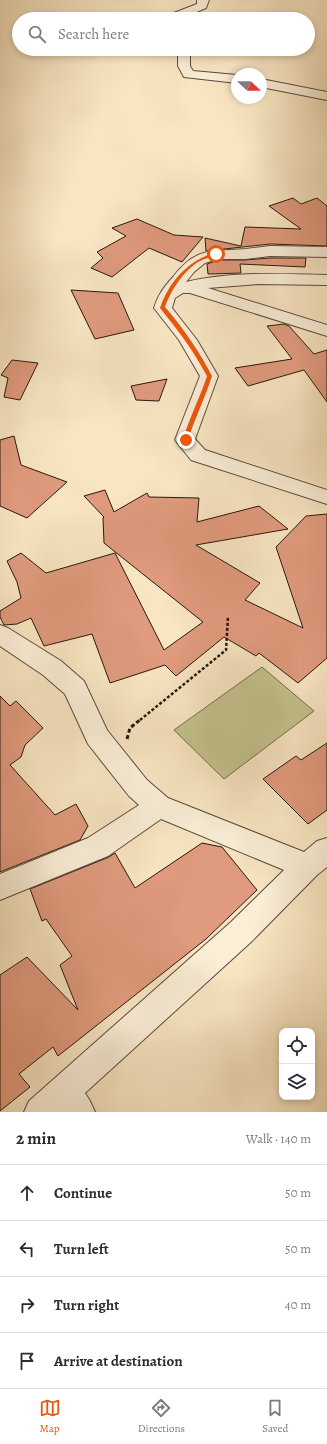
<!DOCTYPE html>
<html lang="en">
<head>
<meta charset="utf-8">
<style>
	:root { --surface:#fff; --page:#f2f2f3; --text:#2b2b33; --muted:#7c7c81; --line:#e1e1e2; --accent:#ea580c }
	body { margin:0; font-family:Alegreya,serif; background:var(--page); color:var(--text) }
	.controls { position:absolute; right:12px; bottom:12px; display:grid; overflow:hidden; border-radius:8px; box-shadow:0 2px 6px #0003 }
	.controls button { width:36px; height:36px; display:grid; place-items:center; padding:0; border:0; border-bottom:1px solid var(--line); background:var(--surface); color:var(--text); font:20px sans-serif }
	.compass { position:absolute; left:231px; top:68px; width:36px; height:36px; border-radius:50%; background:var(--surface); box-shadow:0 2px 6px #0003; rotate:112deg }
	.stop { position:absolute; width:12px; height:12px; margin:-9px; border:3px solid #ea580c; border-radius:50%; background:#fff }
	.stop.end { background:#ea580c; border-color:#fff; box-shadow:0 1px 4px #0008 }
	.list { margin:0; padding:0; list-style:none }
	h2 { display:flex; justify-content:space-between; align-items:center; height:52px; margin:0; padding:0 16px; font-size:17px }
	h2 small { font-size:13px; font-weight:400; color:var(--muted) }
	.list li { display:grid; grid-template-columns:26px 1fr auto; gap:12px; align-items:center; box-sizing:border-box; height:56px; padding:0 16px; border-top:1px solid var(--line) }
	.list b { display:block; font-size:15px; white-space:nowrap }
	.list em { font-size:13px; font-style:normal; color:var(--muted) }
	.icon { flex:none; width:22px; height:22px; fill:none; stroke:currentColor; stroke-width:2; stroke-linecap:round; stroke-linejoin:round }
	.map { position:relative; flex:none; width:327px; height:1112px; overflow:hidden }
	.search { position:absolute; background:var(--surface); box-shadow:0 2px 6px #0003; left:12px; right:12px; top:12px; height:44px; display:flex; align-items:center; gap:10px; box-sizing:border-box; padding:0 14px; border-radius:22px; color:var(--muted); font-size:15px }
	.sheet { height:276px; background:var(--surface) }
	nav { display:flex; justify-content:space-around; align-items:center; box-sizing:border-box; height:56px; border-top:1px solid var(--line); background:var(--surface); font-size:11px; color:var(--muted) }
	nav a { display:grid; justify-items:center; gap:2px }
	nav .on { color:var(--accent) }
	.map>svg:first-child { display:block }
</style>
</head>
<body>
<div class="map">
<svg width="327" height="1112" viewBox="0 0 327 1112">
	<rect width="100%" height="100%" fill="#f8e5c2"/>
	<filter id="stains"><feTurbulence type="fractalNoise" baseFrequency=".005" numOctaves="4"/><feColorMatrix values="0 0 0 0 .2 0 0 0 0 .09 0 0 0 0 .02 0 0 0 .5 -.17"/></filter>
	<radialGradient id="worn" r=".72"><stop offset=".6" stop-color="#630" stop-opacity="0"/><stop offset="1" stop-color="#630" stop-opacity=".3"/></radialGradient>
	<path fill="#c4c28e" stroke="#766c4e" d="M262 667 314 711 224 779 174 730Z"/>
	<g fill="#e09a7d" stroke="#29170f">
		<path d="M293 198 301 204 317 198 327 206V246L270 244 206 251 205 238 241 246 245 227 301 229 269 206Z"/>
		<path d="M137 219 174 235 203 237 182 262 149 248 112 277 91 268 103 258 97 252 126 236 112 228Z"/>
		<path d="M270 258H306L305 267 240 264 241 273 208 274 207 264 218 260H245Z"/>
		<path d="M71 290 118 293 134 330 95 339Z"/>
		<path d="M284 324 289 326 314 354 327 350V402L304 370 248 386 235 368 292 359 267 326Z"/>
		<path d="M12 360 38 363 20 400 4 397 8 378 1 375Z"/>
		<path d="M167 379 159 401 136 400 131 386Z"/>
		<path d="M14 436 21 465 67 482 27 518 0 506V440Z"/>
		<path d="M105 490 114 512 147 493 149 497 199 498 197 522 259 506 288 529 196 545 260 583 245 600 303 628 276 547 306 516 327 514V658L298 683 259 653 256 656 224 637 176 676 165 665 110 683 92 634 44 646 31 618 17 624 4 625 0 617V611L21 598 17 582 7 561 21 553 46 573 115 553 164 650 203 622 104 543 103 518 104 517 84 496Z"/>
		<path d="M0 696 10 706 16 701 43 728 25 745 21 757 10 765 55 815 76 804 88 826 80 840 0 872Z"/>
		<path d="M327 743V810L308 824 263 779 296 756 301 760Z"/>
		<path d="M202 843 222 847 257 890 206 939 58 1056 53 1047 19 1074 30 1087 0 1111V975L27 957 78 1010 60 965 72 956 46 919 42 921 30 889 109 857 115 853 135 888Z"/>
	</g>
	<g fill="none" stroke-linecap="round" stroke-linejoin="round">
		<defs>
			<g id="minor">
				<path d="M197 0H209L206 8 180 19H164L166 16 197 4Z"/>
				<path d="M178 49H190V66L193 71 237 75V83L184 77 178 66Z"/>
				<path d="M261 79 327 92V100L261 87Z"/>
				<path d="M270 246 327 247V257L270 256 245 259H218L205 263 194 272 186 282C232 271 280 274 327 275V285L258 284 208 288 327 325V336L190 293H183L175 298 172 308 197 340 218 376 195 439 205 450 327 490V504L191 460 175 440 200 376 179 340 154 308C158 295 164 287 173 277 197 246 211 252 246 249 254 248 262 247 270 246Z"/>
				<path d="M0 625 8 628 61 661 84 681 107 730 147 780 168 798 304 852 317 841 327 838V867L317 875 251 942 85 1093 90 1101 95 1112H24L29 1101 231 922 284 870 161 819 108 856 0 900V874L88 838 139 805 129 796 88 744 65 694 43 675 0 646Z"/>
			</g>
		</defs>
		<use href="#minor" stroke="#5d4a3c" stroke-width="2"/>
		<path stroke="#29170f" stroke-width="2.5" stroke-dasharray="3 2" stroke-linecap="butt" d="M140 720 226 650 228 617"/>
		<path stroke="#29170f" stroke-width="3" stroke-dasharray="4 2.5" stroke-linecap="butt" d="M127 739 130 728 141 719"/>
		<use href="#minor" fill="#faeed7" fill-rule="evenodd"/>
	</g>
	<path fill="#ea580c" d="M216 252 218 255C212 257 206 258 200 261 184 270 171 290 165 307 184 329 199 351 212 376 205 398 195 418 188 440L186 442 183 440C189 418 200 398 207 376 192 348 179 332 160 308 170 280 188 261 216 252Z"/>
	<rect width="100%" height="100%" filter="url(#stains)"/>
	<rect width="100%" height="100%" fill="url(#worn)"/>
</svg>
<div class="controls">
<button><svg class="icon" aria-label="locate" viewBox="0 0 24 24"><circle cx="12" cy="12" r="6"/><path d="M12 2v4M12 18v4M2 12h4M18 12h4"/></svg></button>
<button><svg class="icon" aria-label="layers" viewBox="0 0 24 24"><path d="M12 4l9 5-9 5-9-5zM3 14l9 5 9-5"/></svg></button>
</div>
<svg class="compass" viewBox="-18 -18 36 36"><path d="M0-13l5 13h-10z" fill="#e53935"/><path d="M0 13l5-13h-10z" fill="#7c7c81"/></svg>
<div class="stop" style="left:216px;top:254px"></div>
<div class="stop end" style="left:186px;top:440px"></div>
<div class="search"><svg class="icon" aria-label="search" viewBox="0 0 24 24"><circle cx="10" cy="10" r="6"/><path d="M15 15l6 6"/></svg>Search here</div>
</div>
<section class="sheet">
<h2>2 min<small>Walk · 140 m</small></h2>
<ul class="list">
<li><svg class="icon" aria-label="ahead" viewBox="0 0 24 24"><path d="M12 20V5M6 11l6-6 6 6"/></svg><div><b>Continue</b></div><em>50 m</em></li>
<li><svg class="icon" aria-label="left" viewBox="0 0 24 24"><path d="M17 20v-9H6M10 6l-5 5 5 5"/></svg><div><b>Turn left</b></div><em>50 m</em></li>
<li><svg class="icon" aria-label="right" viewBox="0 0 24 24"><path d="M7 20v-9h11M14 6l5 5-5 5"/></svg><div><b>Turn right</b></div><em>40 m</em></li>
<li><svg class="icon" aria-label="arrive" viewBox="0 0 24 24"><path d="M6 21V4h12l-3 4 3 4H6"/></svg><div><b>Arrive at destination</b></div></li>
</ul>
</section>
<nav>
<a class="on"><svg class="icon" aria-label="map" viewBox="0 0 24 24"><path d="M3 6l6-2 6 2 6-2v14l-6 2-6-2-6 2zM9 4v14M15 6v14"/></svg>Map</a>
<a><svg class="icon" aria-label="directions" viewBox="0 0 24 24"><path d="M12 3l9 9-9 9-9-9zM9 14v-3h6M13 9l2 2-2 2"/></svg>Directions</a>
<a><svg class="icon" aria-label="saved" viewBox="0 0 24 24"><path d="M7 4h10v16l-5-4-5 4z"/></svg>Saved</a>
</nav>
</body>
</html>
